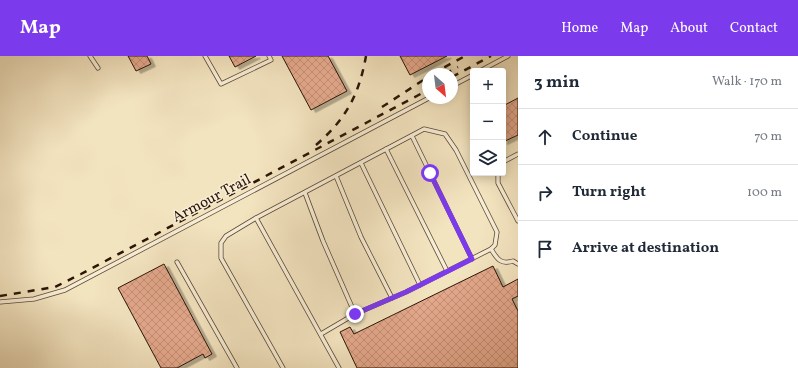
<!DOCTYPE html>
<html lang="en">
<head>
<meta charset="utf-8">
<style>
	:root { --surface:#fff; --page:#f2f2f3; --text:#1f2937; --muted:#747a83; --line:#e0e1e3; --accent:#7c3aed }
	body { margin:0; font-family:Vollkorn,serif; background:var(--page); color:var(--text) }
	.controls { position:absolute; right:12px; top:12px; display:grid; overflow:hidden; border-radius:4px; box-shadow:0 2px 10px #0003 }
	.controls button { width:36px; height:36px; display:grid; place-items:center; padding:0; border:0; border-bottom:1px solid var(--line); background:var(--surface); color:var(--text); font:20px sans-serif }
	.compass { position:absolute; left:422px; top:12px; width:36px; height:36px; border-radius:50%; background:var(--surface); box-shadow:0 2px 10px #0003; rotate:152deg }
	.stop { position:absolute; width:12px; height:12px; margin:-9px; border:3px solid #7c3aed; border-radius:50%; background:#fff }
	.stop.end { background:#7c3aed; border-color:#fff; box-shadow:0 1px 4px #0008 }
	.list { margin:0; padding:0; list-style:none }
	h2 { display:flex; justify-content:space-between; align-items:center; height:52px; margin:0; padding:0 16px; font-size:17px }
	h2 small { font-size:13px; font-weight:400; color:var(--muted) }
	.list li { display:grid; grid-template-columns:26px 1fr auto; gap:12px; align-items:center; box-sizing:border-box; height:56px; padding:0 16px; border-top:1px solid var(--line) }
	.list b { display:block; font-size:15px; white-space:nowrap }
	.list em { font-size:13px; font-style:normal; color:var(--muted) }
	.icon { flex:none; width:22px; height:22px; fill:none; stroke:currentColor; stroke-width:2; stroke-linecap:round; stroke-linejoin:round }
	.map { position:relative; flex:none; width:518px; height:312px; overflow:hidden }
	header { display:flex; align-items:center; gap:24px; box-sizing:border-box; height:56px; padding:0 20px; background:var(--accent); color:#fff }
	header strong { font-size:19px }
	nav { display:flex; gap:22px; margin-inline-start:auto; font-size:14px }
	main { display:flex }
	aside { flex:1; background:var(--surface) }
	.map>svg:first-child { display:block }
</style>
</head>
<body>
<header>
<strong>Map</strong>
<nav><a>Home</a><a>Map</a><a>About</a><a>Contact</a></nav>
</header>
<main>
<div class="map">
<svg width="518" height="312" viewBox="0 0 518 312">
	<defs>
		<pattern id="building-cross-hatch" width="8" height="8" patternUnits="userSpaceOnUse"><rect width="8" height="8" fill="#e4a88c"/><path d="M0 0l8 8M0 8l8-8" fill="none" stroke="#c49077"/></pattern>
		<filter id="shadow"><feDropShadow dx="4.5" dy="2.5" stdDeviation="0" flood-color="#0004"/></filter>
	</defs>
	<rect width="100%" height="100%" fill="#f3e4c0"/>
	<filter id="stains"><feTurbulence type="fractalNoise" baseFrequency=".005" numOctaves="4"/><feColorMatrix values="0 0 0 0 .2 0 0 0 0 .09 0 0 0 0 .02 0 0 0 .5 -.17"/></filter>
	<radialGradient id="worn" r=".72"><stop offset=".6" stop-color="#630" stop-opacity="0"/><stop offset="1" stop-color="#630" stop-opacity=".3"/></radialGradient>
	<g fill="url(#building-cross-hatch)" stroke="#2a1506" filter="url(#shadow)">
		<path d="M128 0H147L151 8 136 15Z"/>
		<path d="M229 0H256L235 11Z"/>
		<path d="M282 0H328L347 35 311 54Z"/>
		<path d="M400 0H447L410 19Z"/>
		<path d="M518 42V79L503 86V50Z"/>
		<path d="M164 208 212 298 205 302 203 298 177 312H161L118 232Z"/>
		<path d="M493 210 503 231 518 223V240L512 243 518 255V312H357L340 276 350 271 354 278Z"/>
	</g>
	<g fill="none" stroke-linecap="round" stroke-linejoin="round">
		<defs>
			<g id="lane">
				<path d="M90 0 98 12"/>
				<path d="M205 0 221 28 271 4 269 0"/>
				<path d="M480 15 508 0"/>
				<path d="M452 30 473 19"/>
				<path d="M412 80 472 203"/>
				<path d="M386 93 447 215"/>
				<path d="M503 106 518 98"/>
				<path d="M361 107 420 229"/>
				<path d="M498 117V127L518 165"/>
				<path d="M336 120 361 181 392 242"/>
				<path d="M305 137 323 185 355 258 406 236 491 193"/>
				<path d="M256 162 339 312"/>
				<path d="M177 206 237 312"/>
				<path d="M0 246 34 243 65 234 429 42"/>
				<path d="M321 278 355 258"/>
				<path d="M283 312 221 202V187L226 180 256 162 424 73 445 78 456 94 497 176 495 189 491 193C497 203 501 209 513 205L518 208"/>
			</g>
		</defs>
		<use href="#lane" stroke="#5c4934" stroke-width="5"/>
		<use href="#lane" stroke="#f7edd6" stroke-width="3.5"/>
		<g stroke="#2a1506" stroke-width="2.5" stroke-dasharray="7 7" stroke-linecap="butt">
			<path d="M432 18 465 0"/>
			<path d="M445 18 458 11"/>
			<path d="M452 21 491 0"/>
			<path d="M382 51 428 21"/>
			<path d="M316 89C346 63 359 39 366 0"/>
			<path d="M0 240 55 231 81 218 428 34"/>
		</g>
	</g>
	<g fill="none" stroke-linecap="round" stroke-linejoin="round">
		<path stroke="#7c3aed" stroke-width="5" d="M355 258 406 236 472 203 430 117"/>
	</g>
	<g text-anchor="middle" dominant-baseline="central" stroke-width="3" stroke-linejoin="round" paint-order="stroke">
		<g font-size="15" fill="#2a1506" stroke="#f7edd6">
			<text transform="translate(212 143) rotate(-28)">Armour Trail</text>
		</g>
	</g>
	<rect width="100%" height="100%" filter="url(#stains)"/>
	<rect width="100%" height="100%" fill="url(#worn)"/>
</svg>
<div class="controls">
<button>+</button>
<button>−</button>
<button><svg class="icon" aria-label="layers" viewBox="0 0 24 24"><path d="M12 4l9 5-9 5-9-5zM3 14l9 5 9-5"/></svg></button>
</div>
<svg class="compass" viewBox="-18 -18 36 36"><path d="M0-13l5 13h-10z" fill="#e53935"/><path d="M0 13l5-13h-10z" fill="#747a83"/></svg>
<div class="stop" style="left:430px;top:117px"></div>
<div class="stop end" style="left:355px;top:258px"></div>
</div>
<aside>
<h2>3 min<small>Walk · 170 m</small></h2>
<ul class="list">
<li><svg class="icon" aria-label="ahead" viewBox="0 0 24 24"><path d="M12 20V5M6 11l6-6 6 6"/></svg><div><b>Continue</b></div><em>70 m</em></li>
<li><svg class="icon" aria-label="right" viewBox="0 0 24 24"><path d="M7 20v-9h11M14 6l5 5-5 5"/></svg><div><b>Turn right</b></div><em>100 m</em></li>
<li><svg class="icon" aria-label="arrive" viewBox="0 0 24 24"><path d="M6 21V4h12l-3 4 3 4H6"/></svg><div><b>Arrive at destination</b></div></li>
</ul>
</aside>
</main>
</body>
</html>
